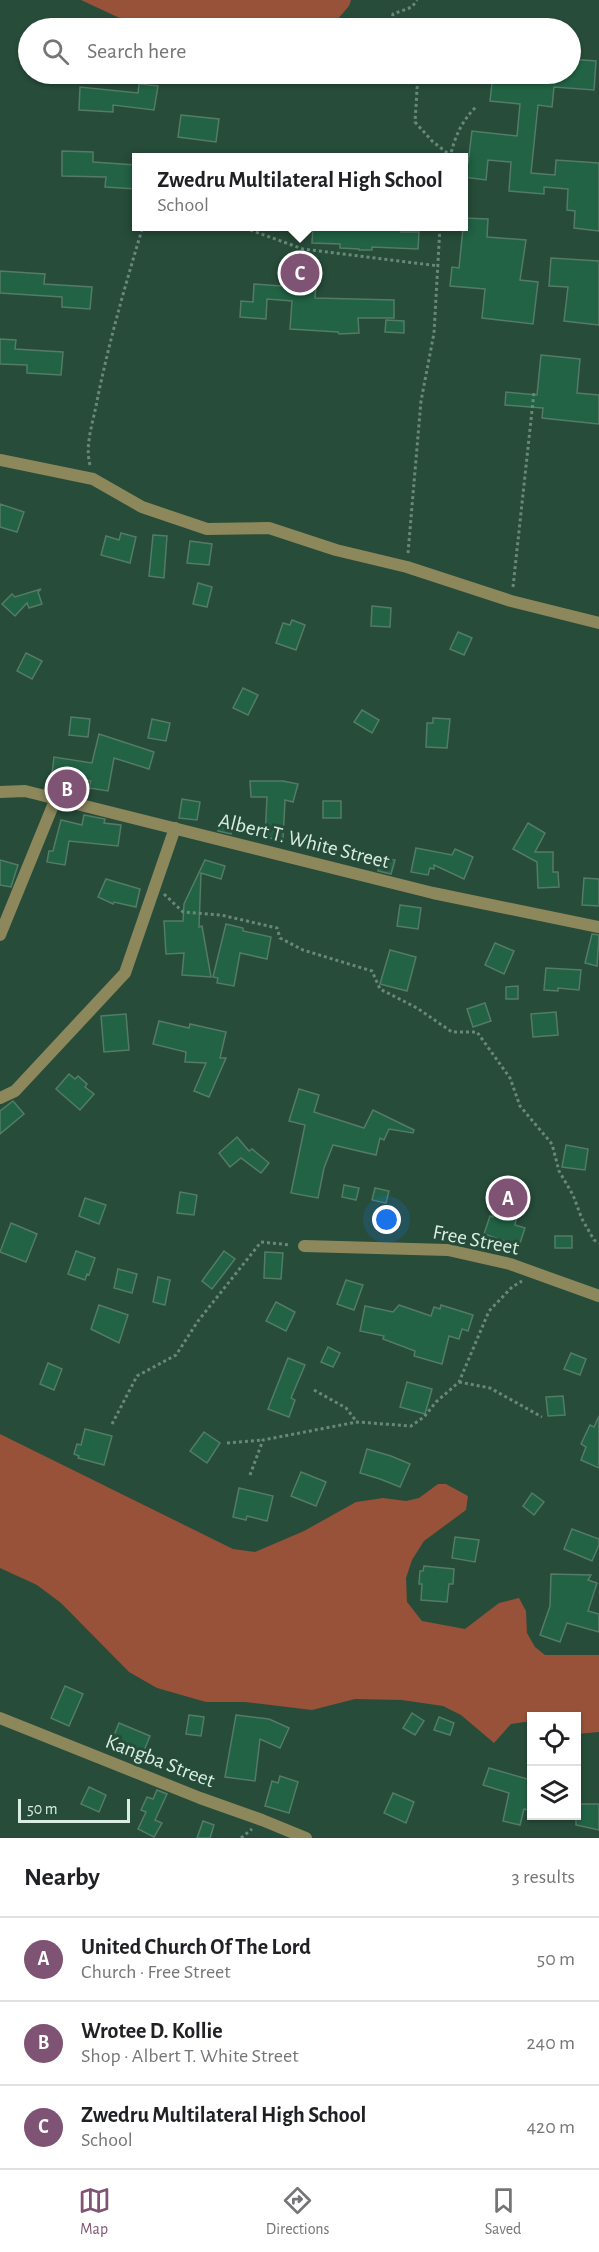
<!DOCTYPE html>
<html lang="en">
<head>
<meta charset="utf-8">
<style>
	:root { --surface:#fff; --page:#f6f6f6; --text:#202124; --muted:#757577; --line:#e0e0e0; --accent:#7f5373 }
	body { margin:0; font-family:"Alegreya Sans",sans-serif; background:var(--page); color:var(--text) }
	.controls { position:absolute; right:18px; bottom:18px; display:grid; overflow:hidden; border-radius:0px; box-shadow:0 2px 4px #0004 }
	.controls button { width:54px; height:54px; display:grid; place-items:center; padding:0; border:0; border-bottom:2px solid var(--line); background:var(--surface); color:var(--text); font:30px sans-serif }
	.scale { position:absolute; left:18px; bottom:15px; width:112px; box-sizing:border-box; padding-left:6px; border:3px solid #d9eee2; border-top:0; font-size:16px; line-height:21px; white-space:nowrap; color:#d9eee2; -webkit-text-stroke:4px #274c3a; paint-order:stroke }
	.you { position:absolute; left:387px; top:1220px; width:21px; height:21px; margin:-15px; border:4px solid #fff; border-radius:50%; background:#1a73e8; box-shadow:0 0 0 9px #1a73e833 }
	.badge { display:grid; place-items:center; width:39px; height:39px; border-radius:50%; background:var(--accent); color:#fff; font-size:20px; font-weight:700 }
	.pin { position:absolute; translate:-50% -50%; border:3px solid #fff; box-shadow:0 2px 6px #0006 }
	.popup { position:absolute; left:132px; top:153px; width:336px; height:78px; box-sizing:border-box; display:grid; place-content:center; border-radius:0px; background:var(--surface); filter:drop-shadow(0 2px 4px #0005); font-size:20px; white-space:nowrap; color:var(--muted) }
	.popup b { font-size:22px; color:var(--text) }
	.popup::after { content:''; position:absolute; left:50%; top:100%; margin-left:-12px; border:12px solid transparent; border-top-color:var(--surface) }
	.list { margin:0; padding:0; list-style:none }
	h2 { display:flex; justify-content:space-between; align-items:center; height:78px; margin:0; padding:0 24px; font-size:26px }
	h2 small { font-size:20px; font-weight:400; color:var(--muted) }
	.list li { display:grid; grid-template-columns:39px 1fr auto; gap:18px; align-items:center; box-sizing:border-box; height:84px; padding:0 24px; border-top:2px solid var(--line) }
	.list b { display:block; font-size:22px; white-space:nowrap }
	.list p { margin:0; font-size:20px; white-space:nowrap; color:var(--muted) }
	.list em { font-size:20px; font-style:normal; color:var(--muted) }
	.icon { flex:none; width:33px; height:33px; fill:none; stroke:currentColor; stroke-width:2; stroke-linecap:round; stroke-linejoin:round }
	.map { position:relative; flex:none; width:599px; height:1838px; overflow:hidden }
	.search { position:absolute; background:var(--surface); box-shadow:0 2px 4px #0004; left:18px; right:18px; top:18px; height:66px; display:flex; align-items:center; gap:15px; box-sizing:border-box; padding:0 21px; border-radius:33px; color:var(--muted); font-size:22px }
	.sheet { height:330px; background:var(--surface) }
	nav { display:flex; justify-content:space-around; align-items:center; box-sizing:border-box; height:84px; border-top:2px solid var(--line); background:var(--surface); font-size:16px; color:var(--muted) }
	nav a { display:grid; justify-items:center; gap:3px }
	nav .on { color:var(--accent) }
	.map>svg:first-child { display:block }
</style>
</head>
<body>
<div class="map">
<svg width="599" height="1838" viewBox="0 0 599 1838">
	<rect width="100%" height="100%" fill="#274c3a"/>
	<g fill="#975239">
		<path d="M81 0H351L349 6 330 28H141Z"/>
		<path d="M0 1434 233 1549 255 1552 304 1531 356 1502 383 1498 406 1501 419 1498 438 1484H446L468 1496 466 1510 424 1541 412 1560 406 1578 407 1602 422 1621 465 1629 499 1603 519 1598 526 1611 527 1633 535 1647 545 1655H599V1732L577 1734 576 1716H532L531 1721 511 1724 494 1743 461 1715 443 1706 402 1700 355 1699 312 1710 245 1702H206L157 1688 129 1672 61 1603 37 1585 0 1568Z"/>
	</g>
	<g fill="#226245" stroke="#547b66" stroke-width="1.5">
		<path d="M570 59 596 61 594 90 554 87 552 107 538 105 531 173 555 175 556 160 599 163V231L574 228 575 211 567 210 568 189 544 187V194L509 191 511 162 488 160 486 180 464 177V162L468 163 472 131 517 136 520 104 490 101 493 74H570Z"/>
		<path d="M139 84 158 86 154 110 113 105V112L79 110 80 87 138 93Z"/>
		<path d="M181 115 219 119 216 142 178 137Z"/>
		<path d="M62 151 93 152V162L136 165V189L105 187 106 177 62 176Z"/>
		<path d="M464 218 488 219 487 237 526 240 520 280 538 282 533 324 482 318 485 289 450 286 452 267 459 268Z"/>
		<path d="M313 226 401 229V232H419L418 249 372 247V250H359V249L340 248V244L312 243Z"/>
		<path d="M551 258 599 261V325L564 321 568 287 549 286Z"/>
		<path d="M0 271 45 274 44 284 92 287 90 309 62 307V297L0 293Z"/>
		<path d="M281 282 316 284 315 298 394 300V318H358L359 333 339 334 338 332 290 329 292 301 267 299 266 319 240 317 241 301 253 302 254 284 281 286Z"/>
		<path d="M386 320 404 321V333L385 332Z"/>
		<path d="M0 339 16 340 15 349 63 352 61 375 27 373V365L0 364Z"/>
		<path d="M541 355 580 359 577 393 599 395V424L542 418 543 408 505 405 506 392 537 395Z"/>
		<path d="M0 504 24 512 17 532 0 527Z"/>
		<path d="M121 533 136 537 130 563 101 555 106 536 119 540Z"/>
		<path d="M153 535 167 536 164 578 149 576Z"/>
		<path d="M190 541 212 544 209 565 187 563Z"/>
		<path d="M198 583 212 587 207 607 193 604Z"/>
		<path d="M41 589 38 592 42 604 29 608 27 603 15 616 2 604 12 594 15 597Z"/>
		<path d="M372 606 391 608 390 627 371 626Z"/>
		<path d="M292 620 305 625 296 650 276 643 283 623 290 625Z"/>
		<path d="M458 632 472 638 464 655 450 649Z"/>
		<path d="M26 653 42 661 32 679 17 671Z"/>
		<path d="M243 688 258 695 248 715 233 708Z"/>
		<path d="M362 710 379 720 372 733 354 722Z"/>
		<path d="M71 717 90 719 88 737 69 735Z"/>
		<path d="M433 718 450 719 447 748 426 747 427 723H433Z"/>
		<path d="M152 719 170 723 166 741 148 738Z"/>
		<path d="M99 734 154 752 149 769 114 758 108 791 89 788 91 781 52 774 54 757 92 763Z"/>
		<path d="M250 781H283L298 784 293 802 285 800 283 839 265 838 267 797H251Z"/>
		<path d="M182 799 200 802 197 820 179 818Z"/>
		<rect x="323" y="801" width="18" height="17"/>
		<path d="M84 815 105 819 104 823 121 825 118 846 69 841 65 865 47 862 49 851H53L61 820 82 825Z"/>
		<path d="M224 818 236 824 231 834 218 831Z"/>
		<path d="M528 823 545 833 535 852H553V872H558L559 887 538 888 537 862 513 849Z"/>
		<path d="M416 848 452 855 455 849 473 857 464 879 434 865V869L430 868 428 875 411 872Z"/>
		<path d="M381 857 395 860 391 874 378 871Z"/>
		<path d="M0 860 18 865 11 887 0 885Z"/>
		<path d="M205 860 225 866 221 879 201 873 199 927 202 926 211 977 182 975 184 953 166 954 164 921H183L184 904Z"/>
		<path d="M584 878 599 879V906L582 905Z"/>
		<path d="M106 879 140 889 136 907 114 902 113 904 98 897Z"/>
		<path d="M400 905 421 908 418 929 397 926Z"/>
		<path d="M226 924 243 928V931L271 937 267 959 240 953 234 986 217 983 218 978 213 977Z"/>
		<path d="M592 934 599 935 597 966 585 963Z"/>
		<path d="M495 943 514 951 504 974 485 965Z"/>
		<path d="M390 950 416 957 407 991 380 984Z"/>
		<path d="M546 968 581 970 579 990 558 988V991L544 990Z"/>
		<path d="M518 986V999H506V987Z"/>
		<path d="M485 1003 491 1021 473 1027 467 1009Z"/>
		<path d="M556 1012 558 1035 533 1037 531 1014Z"/>
		<path d="M126 1014 129 1050 104 1052 101 1016Z"/>
		<path d="M159 1021 189 1028 190 1024 226 1032 220 1058H226L209 1097 194 1091 206 1063 185 1062 186 1052 153 1044Z"/>
		<path d="M69 1074 75 1079 78 1076 87 1084 85 1087 94 1094 80 1110 56 1089Z"/>
		<path d="M299 1089 319 1095 314 1112 364 1128 373 1110 414 1130 413 1133 389 1129 384 1140 380 1138 376 1155 333 1145 324 1168 318 1198 291 1193 305 1125 289 1121Z"/>
		<path d="M13 1101 24 1114 0 1134V1111Z"/>
		<path d="M237 1137 249 1151 252 1149 269 1163 261 1173 241 1158 230 1167 219 1153Z"/>
		<path d="M566 1145 588 1149 585 1170 562 1167Z"/>
		<path d="M498 1181 522 1184 515 1225 525 1228 519 1246 484 1234 490 1216 493 1217Z"/>
		<path d="M344 1185 359 1188 356 1200 342 1197Z"/>
		<path d="M375 1188 389 1191 386 1203 372 1200Z"/>
		<path d="M180 1192 197 1195 194 1215 177 1213Z"/>
		<path d="M85 1198 106 1205 99 1224 79 1216Z"/>
		<path d="M11 1223 37 1234 26 1262 0 1252Z"/>
		<rect x="555" y="1236" width="17" height="12"/>
		<path d="M76 1251 95 1258 89 1275 87 1274 85 1280 68 1274Z"/>
		<path d="M224 1251 235 1259 212 1289 202 1281Z"/>
		<path d="M265 1252 283 1253 281 1279 264 1278Z"/>
		<path d="M118 1269 137 1274 132 1293 114 1288Z"/>
		<path d="M158 1277 170 1280 165 1305 153 1302Z"/>
		<path d="M346 1280 363 1285 354 1310 337 1304Z"/>
		<path d="M276 1302 295 1312 286 1331 266 1321Z"/>
		<path d="M99 1305 128 1315 119 1343 91 1329Z"/>
		<path d="M399 1305 431 1316 434 1307 440 1309 441 1305 473 1315 468 1331 462 1329 459 1339 449 1336 442 1364 414 1356 415 1351 383 1339 384 1336 360 1331 365 1306 393 1312Z"/>
		<path d="M328 1347 340 1353 333 1367 321 1362Z"/>
		<path d="M571 1353 586 1359 580 1375 564 1369Z"/>
		<path d="M288 1358 305 1365 291 1398 295 1400 289 1417 268 1409Z"/>
		<path d="M48 1363 62 1369 54 1390 40 1384Z"/>
		<path d="M407 1382 432 1389 425 1414 400 1407Z"/>
		<path d="M563 1396 565 1415 548 1416 546 1397Z"/>
		<path d="M599 1416V1468L581 1460 586 1447 581 1444 590 1425 594 1427Z"/>
		<path d="M85 1429 112 1436 104 1465 78 1458 79 1456 74 1454 77 1444 81 1445Z"/>
		<path d="M204 1432 220 1443 207 1463 190 1451Z"/>
		<path d="M367 1449 391 1456 410 1464 400 1487 380 1479 360 1473Z"/>
		<path d="M301 1472 326 1482 316 1506 291 1496Z"/>
		<path d="M239 1488 273 1496 267 1521 247 1516 246 1520 233 1517Z"/>
		<path d="M532 1493 544 1502 534 1515 523 1506Z"/>
		<path d="M572 1529 599 1539V1545L592 1561 564 1549Z"/>
		<path d="M455 1537 479 1540 475 1562 452 1558Z"/>
		<path d="M424 1566 454 1569 453 1584H449L447 1602 421 1600 422 1584H419L420 1571H423Z"/>
		<path d="M551 1574 591 1575 588 1580 597 1583 588 1611 599 1614V1632L567 1623 560 1642 540 1635 550 1606Z"/>
		<path d="M65 1686 83 1694 69 1726 51 1718Z"/>
		<path d="M412 1713 424 1721 415 1735 403 1728Z"/>
		<path d="M189 1715 204 1717 201 1736 186 1734Z"/>
		<path d="M236 1715 269 1719 289 1728 280 1748 260 1739 255 1781 225 1777Z"/>
		<path d="M439 1717 454 1723 450 1735 434 1730Z"/>
		<path d="M119 1723 150 1736 143 1753 112 1740Z"/>
		<path d="M489 1768 531 1780V1811L524 1809 520 1825 503 1821 509 1793 483 1785Z"/>
		<path d="M280 1776 298 1782 289 1813 265 1806 272 1781 278 1783Z"/>
		<path d="M89 1787 106 1795 99 1812 81 1804Z"/>
		<path d="M157 1790 167 1794 155 1820 162 1823 154 1837 138 1829 146 1812 141 1810 147 1797 153 1799Z"/>
		<path d="M393 1793 414 1802 406 1823 384 1813Z"/>
		<path d="M576 1804H599V1830L576 1825Z"/>
		<path d="M203 1821 214 1825 210 1838H197Z"/>
	</g>
	<g fill="none" stroke-linecap="round" stroke-linejoin="round">
		<g stroke="#698878" stroke-width="3" stroke-dasharray="3 3" stroke-linecap="butt">
			<path d="M391 28 393 14 412 7 417 0"/>
			<path d="M418 74 415 122 432 141 450 155"/>
			<path d="M450 158C454 138 462 120 477 106"/>
			<path d="M239 226 303 249 439 266"/>
			<path d="M90 465C85 446 92 426 96 406 108 345 125 286 143 226"/>
			<path d="M408 553 421 401 434 333 440 226"/>
			<path d="M513 587 534 392"/>
			<path d="M164 894 183 912 221 915 277 928 280 938 303 950 372 971 380 989 417 1008 452 1032H477L510 1078 520 1106 552 1144 559 1171 573 1195 582 1219 594 1240 599 1243"/>
			<path d="M459 1382 490 1388 542 1417"/>
			<path d="M314 1390 346 1408 357 1422"/>
			<path d="M112 1424 137 1376 176 1355 198 1321 261 1242 291 1245"/>
			<path d="M227 1443 263 1440"/>
			<path d="M250 1475 263 1440 357 1422 411 1426 424 1417 436 1402 459 1382 489 1311 512 1287 522 1281"/>
			<path d="M241 1838 252 1829"/>
		</g>
		<g stroke="#8d875c" stroke-width="12">
			<path d="M0 460 93 479 142 507 207 529 269 528 336 550 407 567 511 601 599 623"/>
			<path d="M0 792 25 791 433 893 599 927"/>
			<path d="M0 935 56 798"/>
			<path d="M0 1098 15 1091 125 973 175 828"/>
			<path d="M304 1246 448 1250 510 1264 599 1296"/>
			<path d="M0 1718 200 1798 262 1820 306 1838"/>
		</g>
	</g>
	<g text-anchor="middle" dominant-baseline="central" stroke-width="6" stroke-linejoin="round" paint-order="stroke">
		<g font-size="21" fill="#d9eee2" stroke="#274c3a">
			<text transform="translate(304 841) rotate(14)">Albert T. White Street</text>
			<text transform="translate(476 1240) rotate(11)">Free Street</text>
			<text transform="translate(160 1761) rotate(21)">Kangba Street</text>
		</g>
	</g>
</svg>
<div class="controls">
<button><svg class="icon" aria-label="locate" viewBox="0 0 24 24"><circle cx="12" cy="12" r="6"/><path d="M12 2v4M12 18v4M2 12h4M18 12h4"/></svg></button>
<button><svg class="icon" aria-label="layers" viewBox="0 0 24 24"><path d="M12 4l9 5-9 5-9-5zM3 14l9 5 9-5"/></svg></button>
</div>
<div class="scale">50 m</div>
<div class="you"></div>
<div class="pin badge" style="left:508px;top:1198px">A</div>
<div class="pin badge" style="left:67px;top:789px">B</div>
<div class="pin badge" style="left:300px;top:273px">C</div>
<div class="popup"><b>Zwedru Multilateral High School</b>School</div>
<div class="search"><svg class="icon" aria-label="search" viewBox="0 0 24 24"><circle cx="10" cy="10" r="6"/><path d="M15 15l6 6"/></svg>Search here</div>
</div>
<section class="sheet">
<h2>Nearby<small>3 results</small></h2>
<ul class="list">
<li><span class="badge">A</span><div><b>United Church Of The Lord</b><p>Church · Free Street</p></div><em>50 m</em></li>
<li><span class="badge">B</span><div><b>Wrotee D. Kollie</b><p>Shop · Albert T. White Street</p></div><em>240 m</em></li>
<li><span class="badge">C</span><div><b>Zwedru Multilateral High School</b><p>School</p></div><em>420 m</em></li>
</ul>
</section>
<nav>
<a class="on"><svg class="icon" aria-label="map" viewBox="0 0 24 24"><path d="M3 6l6-2 6 2 6-2v14l-6 2-6-2-6 2zM9 4v14M15 6v14"/></svg>Map</a>
<a><svg class="icon" aria-label="directions" viewBox="0 0 24 24"><path d="M12 3l9 9-9 9-9-9zM9 14v-3h6M13 9l2 2-2 2"/></svg>Directions</a>
<a><svg class="icon" aria-label="saved" viewBox="0 0 24 24"><path d="M7 4h10v16l-5-4-5 4z"/></svg>Saved</a>
</nav>
</body>
</html>
